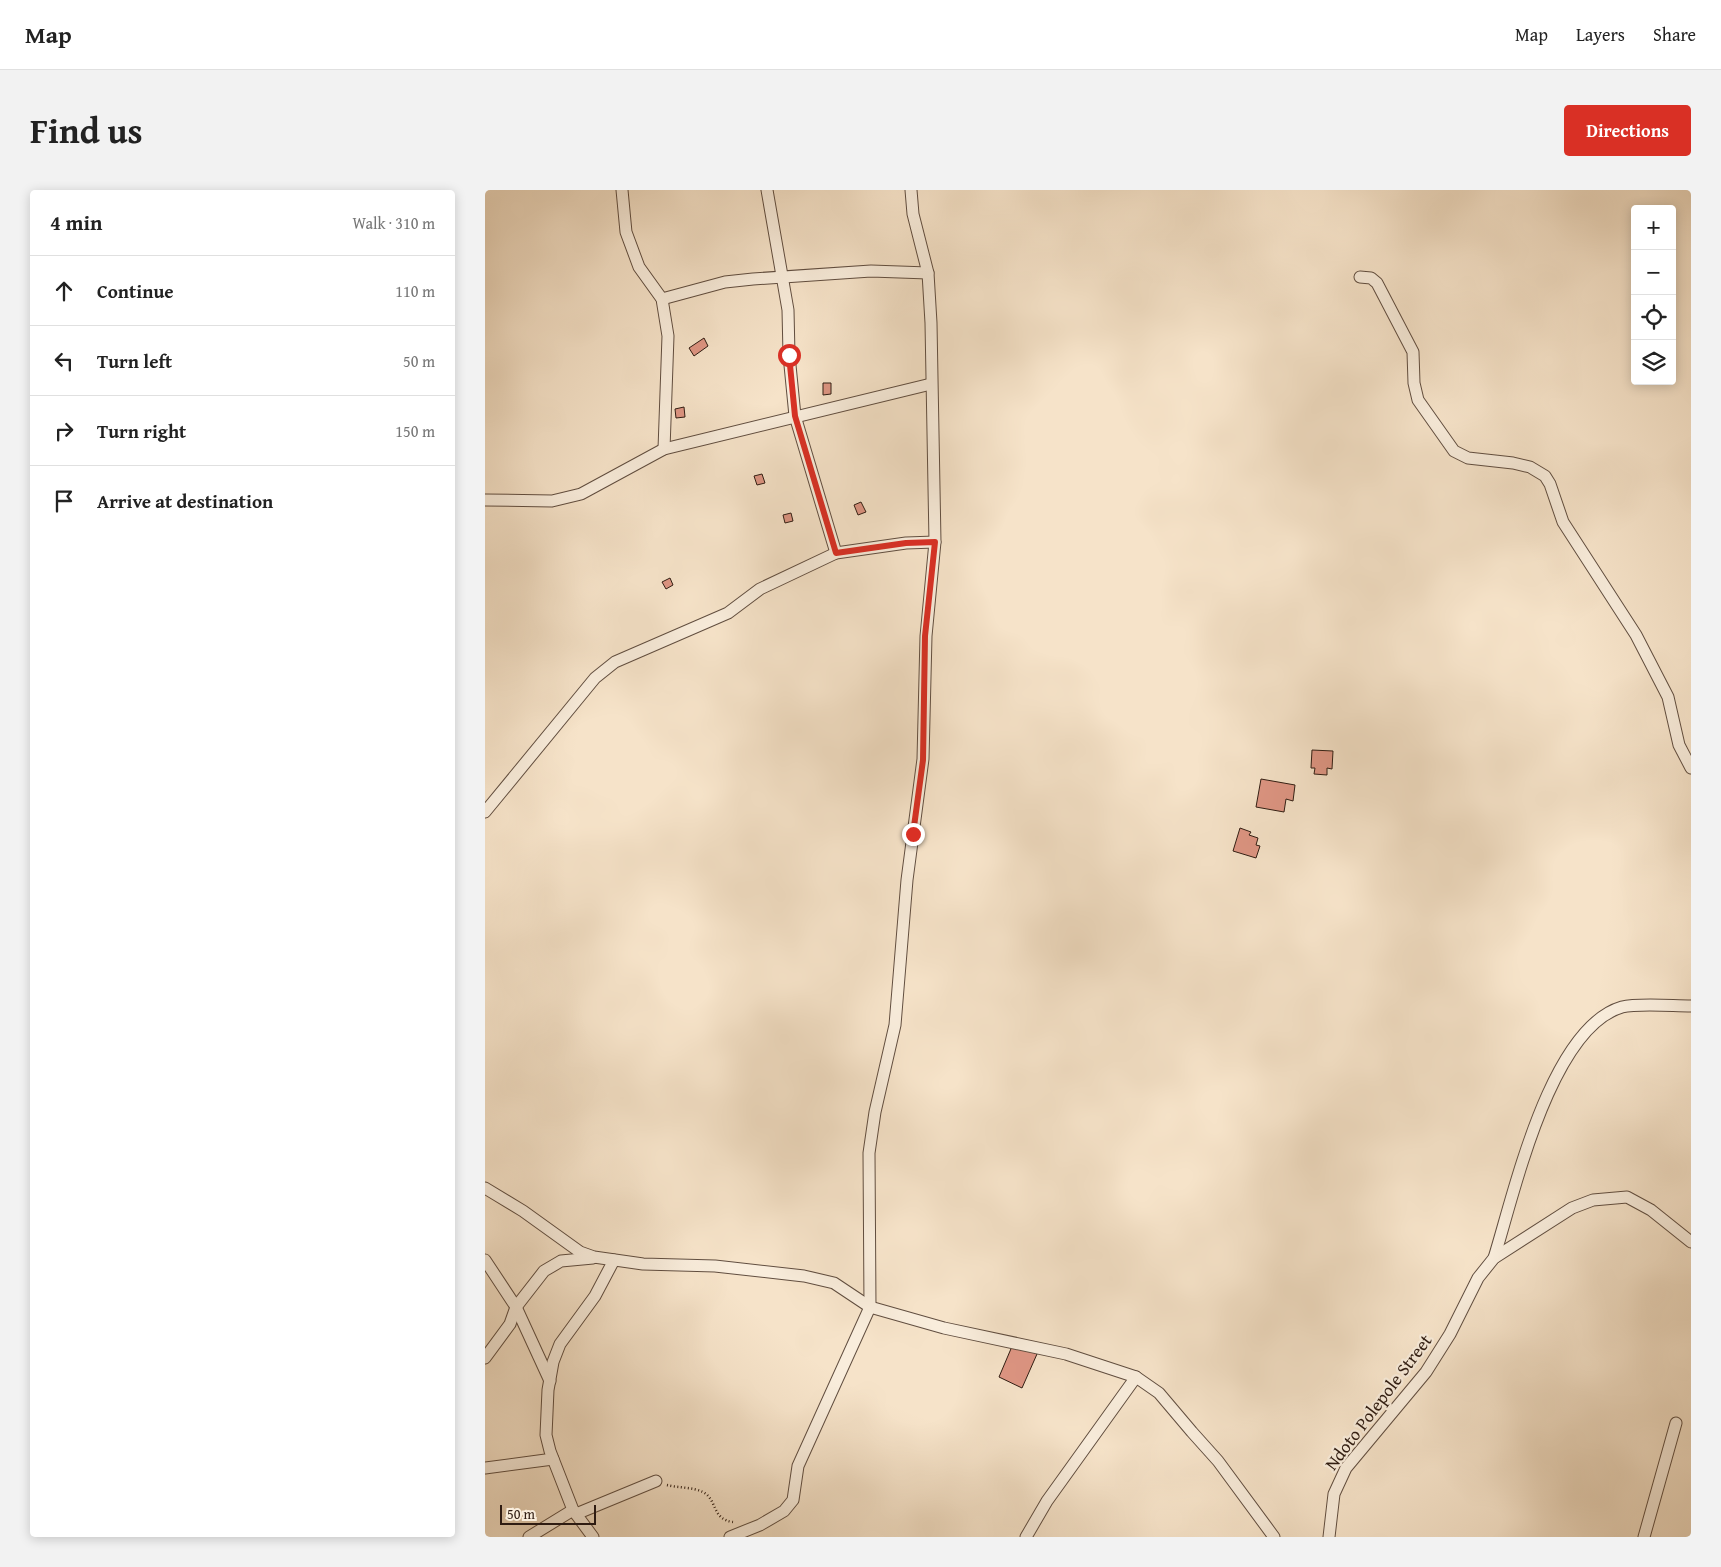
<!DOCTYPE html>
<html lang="en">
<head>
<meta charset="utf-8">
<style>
	:root { --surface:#fff; --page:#f2f2f2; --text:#222; --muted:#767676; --line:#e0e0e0; --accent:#d93025 }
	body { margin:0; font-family:"Gentium Book Plus",serif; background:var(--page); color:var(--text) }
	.controls { position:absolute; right:15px; top:15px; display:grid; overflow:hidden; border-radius:5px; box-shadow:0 2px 12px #0003 }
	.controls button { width:45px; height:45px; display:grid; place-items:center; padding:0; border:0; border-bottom:1px solid var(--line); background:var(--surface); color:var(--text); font:25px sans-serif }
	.scale { position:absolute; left:15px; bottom:12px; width:96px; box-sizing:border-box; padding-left:5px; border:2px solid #2f1c12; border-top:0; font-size:14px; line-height:18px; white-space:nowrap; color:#2f1c12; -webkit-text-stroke:4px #f9eddc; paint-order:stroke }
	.stop { position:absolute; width:15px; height:15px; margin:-11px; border:4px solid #d93025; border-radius:50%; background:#fff }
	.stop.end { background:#d93025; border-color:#fff; box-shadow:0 1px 5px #0008 }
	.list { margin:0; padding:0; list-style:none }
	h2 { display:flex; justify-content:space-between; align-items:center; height:65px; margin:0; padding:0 20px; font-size:21px }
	h2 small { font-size:16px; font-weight:400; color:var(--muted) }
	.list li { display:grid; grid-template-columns:32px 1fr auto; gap:15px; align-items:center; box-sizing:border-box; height:70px; padding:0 20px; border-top:1px solid var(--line) }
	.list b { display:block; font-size:19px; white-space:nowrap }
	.list em { font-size:16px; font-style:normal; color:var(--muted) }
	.icon { flex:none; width:28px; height:28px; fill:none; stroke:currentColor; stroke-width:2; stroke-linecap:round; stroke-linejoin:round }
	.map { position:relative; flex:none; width:1206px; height:1347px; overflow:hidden; border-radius:5px }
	header { display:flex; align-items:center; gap:30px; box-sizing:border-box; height:70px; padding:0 25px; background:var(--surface); border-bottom:1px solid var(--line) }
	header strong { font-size:24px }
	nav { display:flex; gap:28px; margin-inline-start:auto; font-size:18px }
	.intro { display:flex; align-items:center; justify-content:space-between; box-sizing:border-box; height:120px; padding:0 30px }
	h1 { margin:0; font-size:35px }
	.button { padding:12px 22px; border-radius:5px; background:var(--accent); color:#fff; font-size:18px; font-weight:700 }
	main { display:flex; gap:30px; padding:0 30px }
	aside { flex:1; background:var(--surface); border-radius:5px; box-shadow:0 2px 12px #0003 }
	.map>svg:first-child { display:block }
</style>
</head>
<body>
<header>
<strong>Map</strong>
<nav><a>Map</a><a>Layers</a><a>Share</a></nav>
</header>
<div class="intro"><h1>Find us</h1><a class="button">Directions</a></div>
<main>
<aside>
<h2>4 min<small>Walk · 310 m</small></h2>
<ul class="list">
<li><svg class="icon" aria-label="ahead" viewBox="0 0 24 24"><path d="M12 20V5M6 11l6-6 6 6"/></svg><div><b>Continue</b></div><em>110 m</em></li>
<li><svg class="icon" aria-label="left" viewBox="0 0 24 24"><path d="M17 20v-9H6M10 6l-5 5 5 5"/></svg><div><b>Turn left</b></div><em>50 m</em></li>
<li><svg class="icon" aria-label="right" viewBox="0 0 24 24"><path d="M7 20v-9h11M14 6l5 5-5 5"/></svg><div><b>Turn right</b></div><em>150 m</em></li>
<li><svg class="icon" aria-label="arrive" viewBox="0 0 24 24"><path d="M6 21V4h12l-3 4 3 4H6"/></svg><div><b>Arrive at destination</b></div></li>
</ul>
</aside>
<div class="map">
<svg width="1206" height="1347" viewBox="0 0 1206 1347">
	<rect width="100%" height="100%" fill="#f6e3c9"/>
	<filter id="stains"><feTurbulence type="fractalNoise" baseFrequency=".004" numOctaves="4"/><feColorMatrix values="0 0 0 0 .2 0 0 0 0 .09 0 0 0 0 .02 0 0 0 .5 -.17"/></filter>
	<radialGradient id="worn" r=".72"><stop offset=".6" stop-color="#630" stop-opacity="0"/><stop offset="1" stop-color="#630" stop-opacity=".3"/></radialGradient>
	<g fill="#df9684" stroke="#2f1c12">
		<path d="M219 148 223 156 209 166 204 158Z"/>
		<path d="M338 193H346V204L338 205Z"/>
		<path d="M199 217 200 227 191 228 190 219Z"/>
		<path d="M277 284 280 293 272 295 269 286Z"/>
		<path d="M376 312 381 322 373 325 369 315Z"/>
		<path d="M306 323 308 331 300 333 298 325Z"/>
		<path d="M185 388 188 395 181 399 177 392Z"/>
		<path d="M827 560 848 561 847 579 842 578V585L829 584 830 578H826Z"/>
		<path d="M776 589 810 595 808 611 801 609 799 622 771 617Z"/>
		<path d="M755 638 766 642 764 645 773 648 771 655 775 656 771 668 748 661Z"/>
		<path d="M528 1154 552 1164 537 1198 514 1187Z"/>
	</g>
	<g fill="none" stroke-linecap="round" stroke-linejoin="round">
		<defs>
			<g id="street">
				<path d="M137 0 141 42 154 77 177 109 183 146 179 259"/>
				<path d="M282 0 303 120 304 165 310 226 351 363"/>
				<path d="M875 87 886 88 892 93 928 162 929 193 933 210 969 261 983 268 1028 273 1045 277 1060 286 1065 294 1078 332 1151 445 1183 507 1194 555 1206 578"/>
				<path d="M177 109 240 92 268 89 386 81 443 83"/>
				<path d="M0 310 67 311 96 304 179 259 446 194"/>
				<path d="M0 622 110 488 130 472 243 423 275 399 351 363 421 353 450 352"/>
				<path d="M0 998 38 1021 95 1062 109 1067 158 1074 230 1076 319 1086 349 1093 385 1117 459 1138 581 1164 651 1187 674 1203 707 1242 733 1271 789 1347"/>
				<path d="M1009 1068C1029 1004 1065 838 1137 817 1153 813 1188 816 1206 816"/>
				<path d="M0 1070 31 1117 65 1191"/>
				<path d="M0 1168 25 1134 31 1117 59 1081 76 1071 108 1068"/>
				<path d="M0 1278 68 1269"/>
				<path d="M91 1324 171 1291"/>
				<path d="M44 1347 88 1320"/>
				<path d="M108 1347 88 1320 65 1261 61 1245 63 1200 68 1172 75 1154 110 1106 129 1070"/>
				<path d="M245 1347 275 1335 299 1321 308 1310 313 1276 385 1117 384 963 390 922 410 835 422 690 438 569 441 446 450 352 446 133 443 83 428 24 426 0"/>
				<path d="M541 1347 562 1311 651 1187"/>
				<path d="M844 1347 849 1304 861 1278 941 1182 965 1144 993 1088 1009 1068 1087 1018 1108 1010 1142 1007 1166 1020 1206 1052"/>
				<path d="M1159 1347 1191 1233"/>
			</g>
		</defs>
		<use href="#street" stroke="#614e40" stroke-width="13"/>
		<path stroke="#2f1c12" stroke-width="2.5" stroke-dasharray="1 2.5" stroke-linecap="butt" d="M182 1295C193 1298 208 1297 218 1302 233 1310 226 1329 248 1332"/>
		<use href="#street" stroke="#f9eddc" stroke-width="11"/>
	</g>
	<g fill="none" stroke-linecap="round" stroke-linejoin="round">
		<path stroke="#d93025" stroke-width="6" d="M304 165 310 226 351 363 421 353 450 352 440 446 438 570 428 644"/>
	</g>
	<g text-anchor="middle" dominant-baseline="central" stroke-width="4.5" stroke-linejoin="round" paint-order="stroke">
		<g font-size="18" fill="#2f1c12" stroke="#f9eddc">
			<text transform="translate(893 1212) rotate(-53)">Ndoto Polepole Street</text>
		</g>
	</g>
	<rect width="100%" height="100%" filter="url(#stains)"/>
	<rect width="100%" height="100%" fill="url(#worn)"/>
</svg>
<div class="controls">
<button>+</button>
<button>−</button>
<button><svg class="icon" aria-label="locate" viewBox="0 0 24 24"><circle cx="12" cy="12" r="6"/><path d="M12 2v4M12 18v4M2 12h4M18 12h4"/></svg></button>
<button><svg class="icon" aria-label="layers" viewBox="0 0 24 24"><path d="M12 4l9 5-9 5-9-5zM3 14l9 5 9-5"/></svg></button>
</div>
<div class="scale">50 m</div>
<div class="stop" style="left:304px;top:165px"></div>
<div class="stop end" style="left:428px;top:644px"></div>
</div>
</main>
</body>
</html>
